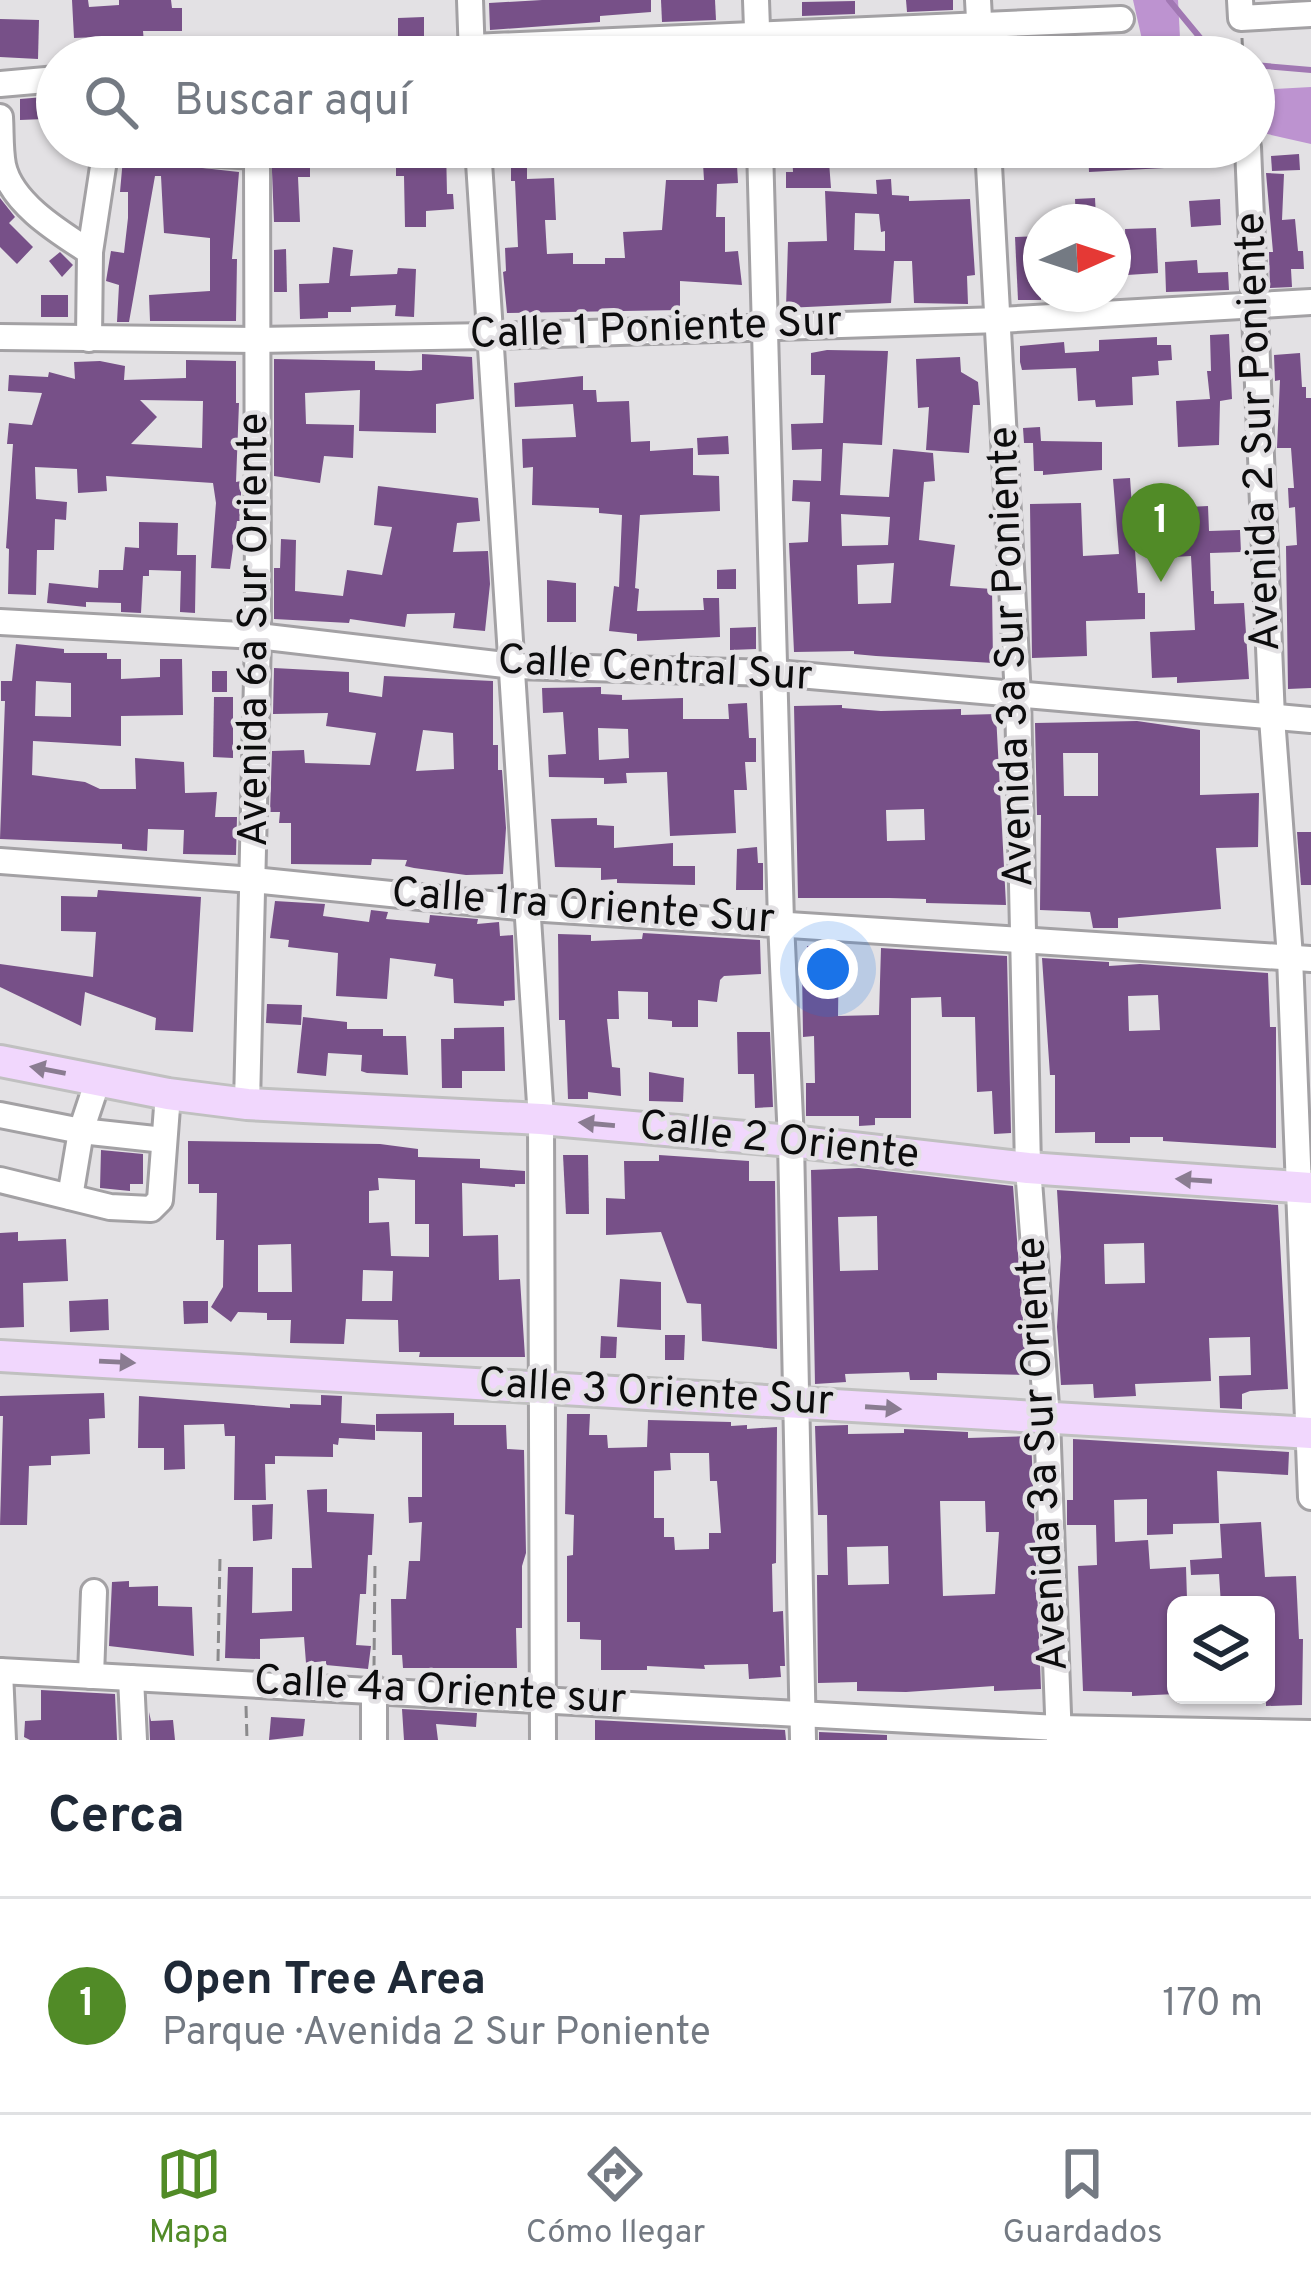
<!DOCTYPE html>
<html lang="es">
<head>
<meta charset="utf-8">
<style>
	:root { --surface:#fff; --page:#f6f6f7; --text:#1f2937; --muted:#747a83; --line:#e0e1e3; --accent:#518b27 }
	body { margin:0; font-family:Overpass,sans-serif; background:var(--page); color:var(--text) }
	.controls { position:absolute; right:36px; bottom:36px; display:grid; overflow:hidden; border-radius:18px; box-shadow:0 3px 9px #0004 }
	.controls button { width:108px; height:108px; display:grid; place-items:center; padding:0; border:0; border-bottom:3px solid var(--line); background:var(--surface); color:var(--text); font:60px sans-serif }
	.compass { position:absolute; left:1023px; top:204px; width:108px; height:108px; border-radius:50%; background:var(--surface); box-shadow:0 3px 9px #0004; rotate:87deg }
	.you { position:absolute; left:828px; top:969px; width:42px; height:42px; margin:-30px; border:9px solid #fff; border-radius:50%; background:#1a73e8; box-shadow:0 0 0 18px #1a73e833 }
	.badge { display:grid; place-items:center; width:78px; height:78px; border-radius:50%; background:var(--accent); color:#fff; font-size:39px; font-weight:700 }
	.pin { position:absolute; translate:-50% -99px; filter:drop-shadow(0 3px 6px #0008) }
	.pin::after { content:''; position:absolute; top:63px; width:42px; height:36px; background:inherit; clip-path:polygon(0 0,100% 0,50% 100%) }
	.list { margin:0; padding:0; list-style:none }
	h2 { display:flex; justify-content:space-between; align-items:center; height:156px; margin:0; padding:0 48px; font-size:51px }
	h2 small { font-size:39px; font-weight:400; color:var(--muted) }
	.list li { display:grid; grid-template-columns:78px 1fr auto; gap:36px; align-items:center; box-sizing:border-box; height:216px; padding:0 48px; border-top:3px solid var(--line) }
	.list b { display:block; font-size:45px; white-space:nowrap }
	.list p { margin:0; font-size:39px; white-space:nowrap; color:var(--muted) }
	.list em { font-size:39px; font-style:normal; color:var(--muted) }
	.icon { flex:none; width:66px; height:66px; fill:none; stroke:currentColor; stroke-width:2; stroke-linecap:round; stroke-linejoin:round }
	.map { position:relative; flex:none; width:1311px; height:1740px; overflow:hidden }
	.search { position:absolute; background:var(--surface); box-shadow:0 3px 9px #0004; left:36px; right:36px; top:36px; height:132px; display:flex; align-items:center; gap:30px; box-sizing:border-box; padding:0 42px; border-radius:66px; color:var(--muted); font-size:45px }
	.sheet { height:372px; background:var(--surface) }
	nav { display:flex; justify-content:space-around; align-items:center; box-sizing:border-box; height:168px; border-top:3px solid var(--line); background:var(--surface); font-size:33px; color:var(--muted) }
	nav a { display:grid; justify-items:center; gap:6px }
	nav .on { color:var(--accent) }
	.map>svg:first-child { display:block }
</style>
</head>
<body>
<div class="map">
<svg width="1311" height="1740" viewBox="0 0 1311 1740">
	<rect width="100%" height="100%" fill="#e3e1e4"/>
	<g fill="#bd93d0">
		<path d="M1133 0H1178L1181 57H1146Z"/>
		<path d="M1311 87V144L1254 131V90Z"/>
	</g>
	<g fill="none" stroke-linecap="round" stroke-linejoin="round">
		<g stroke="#a178b3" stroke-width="6">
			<path d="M1169 0 1216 57"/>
			<path d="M1254 65 1311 70"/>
		</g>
	</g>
	<g fill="#775088" fill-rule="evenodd">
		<path d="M72 0H88L89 7 119 5V0H171L172 8H182V31H143L145 55 123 57 121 36 74 38Z"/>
		<path d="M542 0H651V12L600 16V22L490 30 489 3Z"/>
		<path d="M661 0H715L716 20 662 22Z"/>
		<path d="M906 0H953V10L907 12Z"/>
		<path d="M855 1V14L802 16V2Z"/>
		<path d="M424 17V37L398 38V18Z"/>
		<path d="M0 19 39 20 38 59 0 57Z"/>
		<path d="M44 97 45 119 20 120V99Z"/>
		<path d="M124 147H187V159L194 167 239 172 232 259H237L236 321H150L149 295 210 291V238L164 233 161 176H155L129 322H117L119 285 106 281 111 251 124 253 128 218V192H120Z"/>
		<path d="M271 147H310V177H298L300 222H274Z"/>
		<path d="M420 147H446L447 194H453L454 209 426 211V227H405L404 176H396V155L419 156Z"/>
		<path d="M702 147H736L738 183 717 184 716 217H725V252L738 251 742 285 680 281V310L507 313 503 272 506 271 505 248 518 247 515 181H511V166L527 165V179L554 178 556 220H545L547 254 573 253V264H605V258H625L623 232 662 230 666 180H704Z"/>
		<path d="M891 147H955V164L892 167Z"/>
		<path d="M1088 147H1220L1221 165 1089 172Z"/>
		<path d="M828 149 831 188H786V172H793L792 151Z"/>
		<path d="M1299 154 1300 170 1272 171 1271 156Z"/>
		<path d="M1266 173 1284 174 1282 220 1295 219 1298 251H1303L1304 269H1291L1292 287 1270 288 1269 252H1273Z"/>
		<path d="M891 179 892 195 909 196V201L970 199 975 275 967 276 968 304 914 303 912 261H894L891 303 786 308 788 242 827 241 825 191 877 194 876 180ZM855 213 879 214 881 232 885 231V251L854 250Z"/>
		<path d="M0 198 15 217 9 223 33 247 17 264 0 247Z"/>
		<path d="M1095 198 1096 218 1076 219 1075 199Z"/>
		<path d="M1220 199 1221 225 1191 227 1189 201Z"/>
		<path d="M1156 228 1158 273 1127 275 1125 229Z"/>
		<path d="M1041 236V300H1018L1015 237Z"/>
		<path d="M333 247 353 250 350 276 397 274 398 268 416 269 414 317 395 316 396 305 351 307V312H328V318L300 319 299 284 329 283Z"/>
		<path d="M286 249 287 292H274V250Z"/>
		<path d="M60 252 73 265 62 277 49 261Z"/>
		<path d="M1197 260 1198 273 1228 272 1229 290 1166 292 1165 262Z"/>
		<rect x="41" y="295" width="27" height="22"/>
		<path d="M1229 334 1232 399 1220 401 1219 445 1178 447 1176 401 1210 399 1207 371H1211L1210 335Z"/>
		<path d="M1157 337V345H1171L1172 360 1158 361 1159 375 1132 377 1133 405 1096 407 1095 400 1078 401 1076 368 1022 370 1020 362V346L1064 342 1065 353 1099 351V340Z"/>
		<path d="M827 350 888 351 882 445 843 443 840 495 889 497 893 449 933 453 935 481 924 482 919 540 955 545 950 586 992 589 993 663 876 656 854 654V651L794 652 789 543 808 542 810 502 792 501 793 480 821 481 822 449 792 450 791 424 823 423 825 375H811V353ZM841 514 890 517 888 545 842 546ZM894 563 891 603 858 604 857 565Z"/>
		<path d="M1300 353 1302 387H1306V398H1311V688L1288 689 1286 546 1297 545 1295 507 1289 508 1288 488H1294L1291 448H1277L1280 380 1275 381 1274 355Z"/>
		<path d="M422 354 472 357 474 399 436 404V433L359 431 360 390 305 393 306 424 354 425 353 458 324 456 320 483 274 476V359L375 361V370L410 371 422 370Z"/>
		<path d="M960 357 961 372 978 382 980 405H973L969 453 926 450 929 407 918 408 916 359Z"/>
		<path d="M186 360 236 361V403H239L236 482 241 481V521H237L230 569 211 568 216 503 213 483 106 476 107 491 78 493 77 469 35 467 36 499 67 502 66 520 55 519 54 550H37L36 595 8 594 9 549 6 548 13 444H7L9 423 32 425 42 393 8 391 9 375 48 377 49 372 75 379 74 362 100 361 125 366 124 380 186 378ZM140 400 203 401 202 448 131 444 157 417Z"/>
		<path d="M583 376V390H596L597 402 629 401 631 442 650 441V451L693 448V475L719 476 720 511 640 515 635 588 639 589 637 611 704 610 703 598H719L720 637 637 641V634L609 631 614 586 619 587 622 515 599 513V508L532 505 533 467 523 468 522 439 576 437 573 404 515 407 514 383Z"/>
		<path d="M1040 427 1041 441 1102 442V470L1043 475V471H1034L1033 443H1024L1023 428Z"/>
		<path d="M728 436 729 454 698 455 697 438Z"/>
		<path d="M1130 478 1138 593H1145V619L1086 621 1087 656 1032 658 1030 504 1081 503 1083 556 1119 554 1113 479Z"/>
		<path d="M378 486 478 498 480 521 457 523 453 552 488 551 490 584 485 631 453 628 455 613 407 614 405 627 350 619 349 623 274 619V568H280L281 539 296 540 295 591 343 596 347 570 382 575 392 527 374 525Z"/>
		<path d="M1208 506 1209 531 1240 530 1241 552 1210 553 1211 591H1214V604L1244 603 1249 679 1177 683V677L1152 678 1150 632 1195 630 1191 556 1173 557 1149 528 1168 508Z"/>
		<path d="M139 522 178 523 177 555H196L195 613 180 612 181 571 149 570V576H143L141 613 121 612V603L86 602V607L47 603 49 583 98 588 99 570H123L125 547 139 548Z"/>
		<path d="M736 569V589H717V570Z"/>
		<path d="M547 580 576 583V622H547Z"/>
		<path d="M756 627V649L730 650V628Z"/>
		<path d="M16 644 64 649V653H107V659H121V679L160 677V659H182L183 715 121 716V746L33 741 32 775 85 782 100 789H136L135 758 184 762 185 793 217 792 215 817H237L236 855 183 854 184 830 148 829 147 851 122 849V844L0 839 5 701H1V681H12ZM36 681 71 683V717L35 716Z"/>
		<path d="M274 668 349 672V692L382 697 384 676 493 681V745H498V770H502L506 828 503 874 466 875 414 868 405 866 407 860 372 859 371 865 291 864V823H279L280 812H270L272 751 304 750 305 763 370 765 376 733 326 726 328 713 273 714ZM423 730 453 733 454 769 416 771Z"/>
		<rect x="212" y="671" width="15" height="21"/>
		<path d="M601 687V694L622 695V700L683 698V719H729L728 704 747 703 749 738H756V762H745L747 790H734L736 833 670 836 667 772 626 773 627 783 604 784V778L549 777 548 755 566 754 563 712 543 713 542 688ZM598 728 628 729 629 758 599 760Z"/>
		<path d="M214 697H233V758L213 757Z"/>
		<path d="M842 705V708L881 711 961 709V715L996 714 1006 905 926 903V899L889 898H798L794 706ZM924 809 925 840 887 841 886 810Z"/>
		<path d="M1137 721 1200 730V795L1259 793 1258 847 1216 848 1221 909 1118 918V928H1093L1090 912 1040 910 1041 815H1037L1035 723ZM1063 753H1098V796H1064Z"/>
		<path d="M597 818V825L614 826V848L673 843V866H695V885L617 883V879L601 880V868L555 867 551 819Z"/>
		<path d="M1297 832H1311V885H1301Z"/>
		<path d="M757 847 758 863H763V890H736L737 849Z"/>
		<path d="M98 890 201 897 193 1032 155 1030 156 1018 85 992 81 1026 0 987V964L93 977 96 932 61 931V896L97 897Z"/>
		<path d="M275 901 325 904 323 916 369 922 371 910 388 912 386 919 429 923 430 915 478 919 477 924 499 922 500 936 513 935 515 1000 504 1001V1006L454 1003 453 979 434 976 436 964 390 958 387 999 336 996 338 953 288 947 289 940 270 938Z"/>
		<path d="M643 933 760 940 761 974 724 976 720 980 717 1002 698 1000V1027H672V1021L648 1019V992L618 991 619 1019H607L612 1067 620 1068 621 1096 588 1092V1099H568L565 1020H559L558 934 591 935V941L642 939Z"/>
		<path d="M839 945 838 1016 879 1015 881 948 1007 956 1011 1133 994 1134 992 1091 977 1092 975 1017H942L941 997 911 998V1118H875V1125L859 1126V1116H806V1083H815L814 1036 803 1037 802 966H807V946Z"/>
		<path d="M1042 958 1109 962V966L1140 964 1268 973 1270 1027H1276V1148L1163 1141V1137H1130V1143H1095V1132L1055 1133V1075H1050ZM1158 995 1160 1030 1129 1031 1128 996Z"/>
		<path d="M267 1004 302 1005 301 1025 266 1023Z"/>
		<path d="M303 1017 347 1022V1029H383V1036H406L408 1075 367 1073 361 1071 362 1055 328 1053 326 1076 297 1073Z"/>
		<path d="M504 1027 505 1071H462V1088H442L441 1039H454V1028Z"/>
		<path d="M737 1032H770L773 1107 755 1108 754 1074H738Z"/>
		<path d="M649 1072 684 1078 683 1102 649 1101Z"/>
		<path d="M188 1141 380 1144 418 1149V1157L480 1159V1168L525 1171V1184H515V1187L462 1183 463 1236 498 1235 499 1280 520 1279 525 1357H419L420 1352H399L398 1320 346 1319 344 1344 290 1343 291 1320H267V1313L238 1312 231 1322 211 1307 223 1287 224 1240H216L217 1193H199V1184H188ZM378 1178 415 1180V1224H429V1257L391 1256 389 1222 369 1223V1191L379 1190ZM291 1244 292 1292H258V1245ZM363 1270 393 1271 392 1301H362Z"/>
		<path d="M101 1150 143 1154V1184H130V1191L100 1188Z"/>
		<path d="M563 1155H588L589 1214H566Z"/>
		<path d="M659 1155 749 1161V1181H775L777 1349 702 1341 701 1304 687 1303 661 1232 606 1235V1198L625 1199 624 1161H659Z"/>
		<path d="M859 1168 1013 1186 1027 1375 937 1373V1380H910L909 1372 845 1374 846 1382 815 1384 811 1170ZM877 1216 878 1270 840 1271 838 1217Z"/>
		<path d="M1057 1190 1278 1205 1288 1389 1250 1391 1242 1394V1409L1220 1408 1219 1376 1251 1375 1250 1337 1209 1338 1211 1381 1135 1384 1136 1396 1094 1398 1093 1384 1061 1385 1057 1327 1061 1257ZM1144 1243 1145 1283 1105 1284 1104 1244Z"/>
		<path d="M18 1232V1241L66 1239 68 1281 23 1283 24 1327 0 1328V1233Z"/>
		<path d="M620 1279 661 1282V1330L617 1327Z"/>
		<path d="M108 1299 109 1330 70 1332 69 1301Z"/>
		<path d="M183 1301H208V1323L184 1324Z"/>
		<path d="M665 1335H685L684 1360H665Z"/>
		<path d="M601 1336 617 1337 616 1358H600Z"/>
		<path d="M104 1393 105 1418 89 1419 90 1454 51 1456V1465L29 1466 27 1525H0L3 1416H0V1396Z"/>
		<path d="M321 1395 342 1396 341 1423 375 1425V1440L339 1438 338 1445 333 1444V1457L275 1456V1464H265L266 1500H234L235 1436H225L224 1424 184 1425 185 1469 164 1470V1448H138L139 1396 290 1408V1404L321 1405Z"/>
		<path d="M454 1413V1425H506L507 1449 524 1450 526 1553 522 1566V1628H516L517 1668H403L402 1655H392L391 1599H406L409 1561H420L422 1522 409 1523 408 1497H422V1432L376 1431V1414Z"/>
		<path d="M567 1414H590L589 1435H607L608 1448 647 1447 648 1420 731 1422V1426L747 1425V1429L777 1427 776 1563 772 1564 773 1612 783 1611 785 1666H780L781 1677 749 1679 748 1664 704 1665 705 1669 647 1666V1670H601V1640L580 1639V1622H567V1556L573 1555 574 1515 565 1514ZM670 1453H709L710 1481H717L721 1533H709V1549L675 1550 674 1537H664V1518H654V1471L671 1470Z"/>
		<path d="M848 1425V1434L904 1433V1429L968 1432V1438L1031 1436 1041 1689 994 1691V1686L906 1692 857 1691V1682L818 1683 817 1575H828L827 1515H818L815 1426ZM940 1501H985L986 1532H999L995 1594 943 1596ZM888 1546 889 1584 848 1585 847 1547Z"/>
		<path d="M1073 1439 1289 1452 1288 1475 1217 1471 1219 1523 1173 1524V1534L1147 1535V1499L1114 1500 1115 1542 1148 1540 1150 1569 1186 1567 1187 1599H1176V1694L1132 1696V1692L1083 1691 1078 1566 1097 1565 1096 1525H1067V1500H1073Z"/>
		<path d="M327 1489V1512L374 1514 372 1555H368L366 1594H360L356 1645 371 1646 368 1669 326 1665V1661L306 1663 304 1637 260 1639V1659L225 1658 228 1567H253L252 1613 292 1611V1568H312L307 1490Z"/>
		<path d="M273 1504 272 1539 253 1541 252 1505Z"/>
		<path d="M1261 1522 1265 1577 1296 1576 1299 1639H1303L1302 1705 1266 1706V1605H1221L1219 1574 1191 1575 1190 1560 1222 1558 1220 1524Z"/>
		<path d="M129 1581V1587L158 1586V1606L192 1607 194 1656 109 1646 112 1582Z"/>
		<path d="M41 1690 115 1694 117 1740H30L24 1737 25 1721 41 1720Z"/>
		<path d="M402 1709 477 1713 476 1727 436 1724 438 1740H404Z"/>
		<path d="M149 1712 151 1721 173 1720 175 1740H150Z"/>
		<path d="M271 1717 305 1719 303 1736 269 1740Z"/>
		<path d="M595 1720 785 1730 786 1740H595Z"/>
		<path d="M819 1732 887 1735V1740H819Z"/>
	</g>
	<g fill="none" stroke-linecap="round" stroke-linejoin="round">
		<defs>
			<g id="minor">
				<path d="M470 0 472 57"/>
				<path d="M756 0 758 57"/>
				<path d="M978 0 981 57"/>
				<path d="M1240 0 1241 18 1311 14"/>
				<path d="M472 47 1121 19"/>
				<path d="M0 84 57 79"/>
				<path d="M0 117C1 132 0 149 3 165 11 203 59 232 90 252L89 339"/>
				<path d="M478 147 541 1119 543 1740"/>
				<path d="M760 147 781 922 791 1141 803 1740"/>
				<path d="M988 147 1018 696 1028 1168 1047 1419 1059 1740"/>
				<path d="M1248 147 1272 718 1290 957 1311 1497"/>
				<path d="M202 153 257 156 258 636 247 1104"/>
				<path d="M90 252 106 147"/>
				<path d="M0 337 256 340 489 336 1000 320 1311 302"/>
				<path d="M0 622 258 636 513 666 776 673 1311 720"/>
				<path d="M0 861 253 880 529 908 1311 959"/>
				<path d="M0 1115 81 1131 164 1140"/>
				<path d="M0 1180 110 1207 151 1209 160 1200 168 1094"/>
				<path d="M70 1197 81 1131 98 1080"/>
				<path d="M0 1671 1058 1728 1311 1733"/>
				<path d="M0 1671 3 1740"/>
				<path d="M91 1676 94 1592"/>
				<path d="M131 1678 134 1740"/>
				<path d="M374 1688V1740"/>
			</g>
			<g id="major">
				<path d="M0 1061 168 1094 247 1104 541 1119 791 1141 1028 1168 1311 1188"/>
				<path d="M0 1356 1311 1433"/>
			</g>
		</defs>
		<use href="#minor" stroke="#a3a1a4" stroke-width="30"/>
		<use href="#major" stroke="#c0c0c0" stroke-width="36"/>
		<g stroke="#8b8a8c" stroke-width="3" stroke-dasharray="12 6" stroke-linecap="butt">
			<path d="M1242 38 1243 57"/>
			<path d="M218 1661 220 1557"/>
			<path d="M374 1668 375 1562"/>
			<path d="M246 1706 247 1740"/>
		</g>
		<use href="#minor" stroke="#fff" stroke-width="24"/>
		<use href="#major" stroke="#f1d7fd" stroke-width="30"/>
	</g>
	<defs><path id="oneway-solid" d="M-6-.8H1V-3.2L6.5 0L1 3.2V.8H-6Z" transform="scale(3)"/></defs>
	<g fill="#8a7c91">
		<use href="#oneway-solid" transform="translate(48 1070) rotate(-169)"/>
		<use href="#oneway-solid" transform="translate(597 1124) rotate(-175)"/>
		<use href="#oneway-solid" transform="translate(1194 1180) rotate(-176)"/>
		<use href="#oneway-solid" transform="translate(117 1362) rotate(3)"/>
		<use href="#oneway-solid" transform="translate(883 1408) rotate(4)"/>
	</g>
	<g text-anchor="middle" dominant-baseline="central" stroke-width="9" stroke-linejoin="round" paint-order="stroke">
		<g font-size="42" fill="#0c0c0d" stroke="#e3e1e4">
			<text transform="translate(656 330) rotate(-2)">Calle 1 Poniente Sur</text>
			<text transform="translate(1260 432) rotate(-92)">Avenida 2 Sur Poniente</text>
			<text transform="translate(255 630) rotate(-90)">Avenida 6a Sur Oriente</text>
			<text transform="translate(1013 657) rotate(-92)">Avenida 3a Sur Poniente</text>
			<text transform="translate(655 670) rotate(3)">Calle Central Sur</text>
			<text transform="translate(583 908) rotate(4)">Calle 1ra Oriente Sur</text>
			<text transform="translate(779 1142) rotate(6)">Calle 2 Oriente</text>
			<text transform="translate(656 1394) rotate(3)">Calle 3 Oriente Sur</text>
			<text transform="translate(1044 1454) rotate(-93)">Avenida 3a Sur Oriente</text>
			<text transform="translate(440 1692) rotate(3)">Calle 4a Oriente sur</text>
		</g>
	</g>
</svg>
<div class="controls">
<button><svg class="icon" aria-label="layers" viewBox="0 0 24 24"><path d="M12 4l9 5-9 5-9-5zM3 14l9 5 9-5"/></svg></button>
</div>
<svg class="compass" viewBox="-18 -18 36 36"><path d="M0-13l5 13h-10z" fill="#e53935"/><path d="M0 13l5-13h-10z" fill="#747a83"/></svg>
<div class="you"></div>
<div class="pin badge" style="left:1161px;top:582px">1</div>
<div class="search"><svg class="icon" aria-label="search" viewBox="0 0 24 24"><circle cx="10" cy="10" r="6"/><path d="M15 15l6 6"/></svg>Buscar aquí</div>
</div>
<section class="sheet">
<h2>Cerca<small></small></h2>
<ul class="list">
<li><span class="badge">1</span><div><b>Open Tree Area</b><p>Parque · Avenida 2 Sur Poniente</p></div><em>170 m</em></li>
</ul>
</section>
<nav>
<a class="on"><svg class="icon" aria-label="map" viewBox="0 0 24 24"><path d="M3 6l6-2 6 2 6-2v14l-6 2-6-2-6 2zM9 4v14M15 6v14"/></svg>Mapa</a>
<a><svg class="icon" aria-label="directions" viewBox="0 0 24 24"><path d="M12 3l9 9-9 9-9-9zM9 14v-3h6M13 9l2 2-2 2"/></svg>Cómo llegar</a>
<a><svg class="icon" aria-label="saved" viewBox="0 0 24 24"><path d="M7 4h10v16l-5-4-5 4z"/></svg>Guardados</a>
</nav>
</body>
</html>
